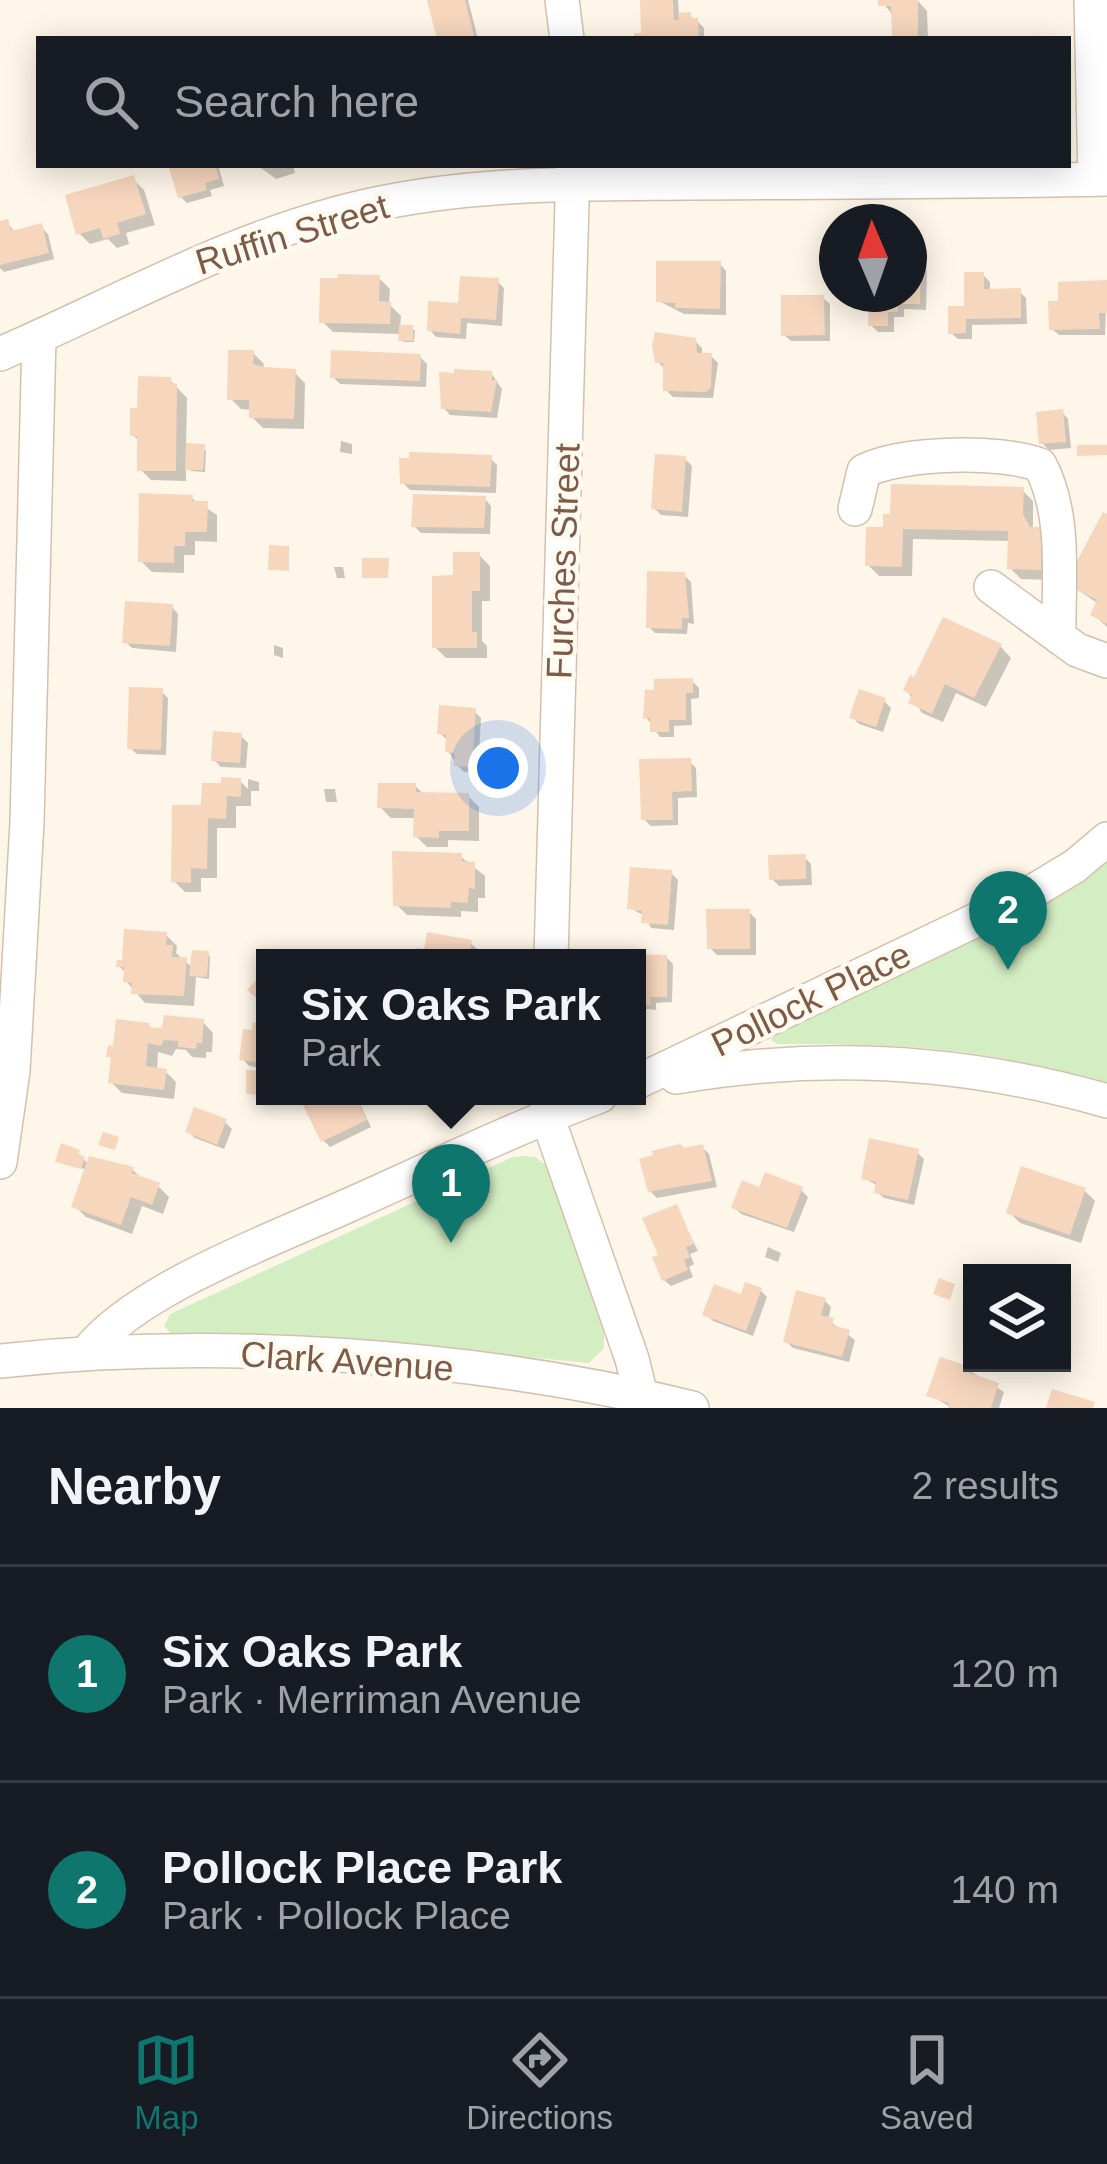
<!DOCTYPE html>
<html lang="en">
<head>
<meta charset="utf-8">
<style>
	:root { --surface:#171b24; --page:#242831; --text:#f1f3f6; --muted:#9ea1a6; --line:#363941; --accent:#0f766e }
	body { margin:0; font-family:Arial,sans-serif; background:var(--page); color:var(--text) }
	.controls { position:absolute; right:36px; bottom:36px; display:grid; overflow:hidden; border-radius:0px; box-shadow:0 6px 30px #0003 }
	.controls button { width:108px; height:108px; display:grid; place-items:center; padding:0; border:0; border-bottom:3px solid var(--line); background:var(--surface); color:var(--text); font:60px sans-serif }
	.compass { position:absolute; left:819px; top:204px; width:108px; height:108px; border-radius:50%; background:var(--surface); box-shadow:0 6px 30px #0003; rotate:358deg }
	.you { position:absolute; left:498px; top:768px; width:42px; height:42px; margin:-30px; border:9px solid #fff; border-radius:50%; background:#1a73e8; box-shadow:0 0 0 18px #1a73e833 }
	.badge { display:grid; place-items:center; width:78px; height:78px; border-radius:50%; background:var(--accent); color:#fff; font-size:39px; font-weight:700 }
	.pin { position:absolute; translate:-50% -99px; filter:drop-shadow(0 3px 6px #0008) }
	.pin::after { content:''; position:absolute; top:63px; width:42px; height:36px; background:inherit; clip-path:polygon(0 0,100% 0,50% 100%) }
	.popup { position:absolute; left:256px; top:949px; width:390px; height:156px; box-sizing:border-box; display:grid; place-content:center; border-radius:0px; background:var(--surface); filter:drop-shadow(0 3px 9px #0005); font-size:39px; white-space:nowrap; color:var(--muted) }
	.popup b { font-size:45px; color:var(--text) }
	.popup::after { content:''; position:absolute; left:50%; top:100%; margin-left:-24px; border:24px solid transparent; border-top-color:var(--surface) }
	.list { margin:0; padding:0; list-style:none }
	h2 { display:flex; justify-content:space-between; align-items:center; height:156px; margin:0; padding:0 48px; font-size:51px }
	h2 small { font-size:39px; font-weight:400; color:var(--muted) }
	.list li { display:grid; grid-template-columns:78px 1fr auto; gap:36px; align-items:center; box-sizing:border-box; height:216px; padding:0 48px; border-top:3px solid var(--line) }
	.list b { display:block; font-size:45px; white-space:nowrap }
	.list p { margin:0; font-size:39px; white-space:nowrap; color:var(--muted) }
	.list em { font-size:39px; font-style:normal; color:var(--muted) }
	.icon { flex:none; width:66px; height:66px; fill:none; stroke:currentColor; stroke-width:2; stroke-linecap:round; stroke-linejoin:round }
	.map { position:relative; flex:none; width:1107px; height:1408px; overflow:hidden }
	.search { position:absolute; background:var(--surface); box-shadow:0 6px 30px #0003; left:36px; right:36px; top:36px; height:132px; display:flex; align-items:center; gap:30px; box-sizing:border-box; padding:0 42px; border-radius:0px; color:var(--muted); font-size:45px }
	.sheet { height:588px; background:var(--surface) }
	nav { display:flex; justify-content:space-around; align-items:center; box-sizing:border-box; height:168px; border-top:3px solid var(--line); background:var(--surface); font-size:33px; color:var(--muted) }
	nav a { display:grid; justify-items:center; gap:6px }
	nav .on { color:var(--accent) }
	.map>svg:first-child { display:block }
</style>
</head>
<body>
<div class="map">
<svg width="1107" height="1408" viewBox="0 0 1107 1408">
	<rect width="100%" height="100%" fill="#fef6e8"/>
	<g fill="#d4eec4">
		<path d="M1107 862V1087C993 1046 898 1044 778 1044L771 1040 775 1034 1061 892Z"/>
		<path d="M524 1156 535 1157 550 1168 604 1333V1348L589 1363 368 1342 176 1339 164 1326 170 1314 513 1157Z"/>
	</g>
	<g fill="#0003">
		<path d="M430 0H468L478 39H440Z"/>
		<path d="M653 0H678L679 16 689 15 697 21 704 28V39H637L644 36Z"/>
		<path d="M881 0H917L927 11 928 39H893L894 17Z"/>
		<path d="M171 165H218L224 186 210 190 212 196 187 203 180 196Z"/>
		<path d="M257 165H293L295 173 276 179Z"/>
		<path d="M133 179 144 190 155 225 126 233 129 244 117 248 108 239 90 244 79 233Z"/>
		<path d="M7 222 15 233 41 227 48 234 54 259 4 272 0 268V224Z"/>
		<path d="M720 264 726 271V315L684 314 659 301Z"/>
		<path d="M920 264 927 271 926 310 904 309V317H894V332H878L871 325 872 294H909V265Z"/>
		<path d="M983 275 990 282V292L1019 291 1026 298 1027 324 972 325V339H958L951 333Z"/>
		<path d="M379 278 390 289 389 304 401 316 400 328 415 330 414 342H403L401 334 333 332 322 321Z"/>
		<path d="M497 281 504 288 502 326 467 323 466 339 436 337 430 330Z"/>
		<path d="M1107 283 1105 335H1059L1052 329Z"/>
		<path d="M823 298 830 304V341H791L784 335Z"/>
		<path d="M695 341 702 348V356H711L718 363 713 398 673 397 666 390V370L658 362Z"/>
		<path d="M253 353 264 364 263 370 294 372 305 383 304 429 263 428 252 417V410L241 409 230 398Z"/>
		<path d="M420 357 427 364 426 387 340 384 333 377Z"/>
		<path d="M491 373 502 389 497 418 450 415 444 408Z"/>
		<path d="M170 380 187 398 186 446 206 450 205 472 191 471 186 467V481L151 480 140 469V442L133 435 140 411Z"/>
		<path d="M1062 412 1068 419 1071 448 1049 450 1042 443Z"/>
		<path d="M341 441 352 444V454L340 452Z"/>
		<path d="M490 458 497 465 496 493 410 490 403 483Z"/>
		<path d="M685 459 692 466 688 517 661 515 654 508Z"/>
		<path d="M1022 490 1033 501V527L1041 530 1051 580 1021 579 1010 568V541L913 539 912 576H879L868 565 893 517Z"/>
		<path d="M191 498 217 515V542L195 541V555H184V573L152 572 141 561Z"/>
		<path d="M485 499 491 506 490 534 421 533 414 526Z"/>
		<path d="M1107 517V627L1093 614 1099 604 1069 584Z"/>
		<path d="M479 555 490 566V601H482V641L487 646V658H446L435 647 456 578Z"/>
		<path d="M334 567H343L345 578H337Z"/>
		<path d="M684 575 691 582 694 624 688 623 687 634 655 633 649 627Z"/>
		<path d="M172 607 178 614 176 652 132 648 125 641Z"/>
		<path d="M944 621 1001 647 1011 658 986 707 956 693 943 722 922 713 906 689 916 681Z"/>
		<path d="M274 645 283 648V658L274 655Z"/>
		<path d="M692 681 699 688V698L691 699 692 725 674 726V737H660L646 717Z"/>
		<path d="M161 691 168 698 166 755 137 754 130 748Z"/>
		<path d="M884 701 891 708 883 732 859 724 852 717Z"/>
		<path d="M474 711 481 718 478 773 464 772 457 765 448 751V741L440 733Z"/>
		<path d="M241 736 248 743 246 768 221 767 214 760Z"/>
		<path d="M689 761 696 768 697 797 678 798V825L651 826 644 819Z"/>
		<path d="M248 779 259 782V791H251V806H236V828H217V878H201V892H185L174 881 204 808 240 781 248 789Z"/>
		<path d="M415 786 425 795 468 796 479 807V841L448 840V847H427L416 836V818H391L380 807Z"/>
		<path d="M324 789H335L337 802H326Z"/>
		<path d="M460 856 485 876V898H478V912L461 911V917L407 915 396 904Z"/>
		<path d="M804 857 811 864 812 885 779 886 772 879Z"/>
		<path d="M671 873 678 880 674 930 651 928 645 916 630 908Z"/>
		<path d="M749 912 756 919V955H717L710 948Z"/>
		<path d="M166 935 177 946 176 953 193 968 208 954 210 957 209 979 196 977 194 1006 145 1003 126 981V973L119 966Z"/>
		<path d="M470 943 477 949 476 958H418Z"/>
		<path d="M633 957H666L673 964 672 1002 656 1003V1010L637 1008V958Z"/>
		<path d="M203 1022 213 1033 212 1052H206V1058L192 1057 186 1050 176 1049 172 1056 158 1052 157 1071 166 1072 176 1082 174 1099 122 1093 111 1082 114 1060 109 1056 148 1026 153 1030Z"/>
		<path d="M255 1025 265 1027V1068L249 1066 243 1059Z"/>
		<path d="M312 1096H367L369 1100 360 1104 371 1127 330 1147 323 1140Z"/>
		<path d="M225 1122 232 1129 224 1149 195 1138 188 1132Z"/>
		<path d="M702 1147 709 1154 717 1187 657 1198 650 1191Z"/>
		<path d="M917 1152 924 1159 914 1205 884 1198 877 1192 878 1186 864 1178Z"/>
		<path d="M78 1153 89 1165 133 1170 143 1180 158 1186 169 1197 163 1214 142 1206 132 1234 86 1217 75 1206 88 1170 61 1163Z"/>
		<path d="M801 1190 808 1197 794 1232 741 1214 734 1207 761 1191Z"/>
		<path d="M1084 1190 1095 1201 1081 1243 1020 1223 1009 1212Z"/>
		<path d="M676 1207 698 1251 690 1254 694 1264 689 1267 693 1277 671 1286 664 1280 662 1257Z"/>
		<path d="M768 1247 781 1253 778 1262 765 1257Z"/>
		<path d="M760 1290 767 1297 753 1336 713 1321 706 1314Z"/>
		<path d="M824 1300 831 1307 828 1320 855 1340 849 1362 793 1348 786 1341Z"/>
		<path d="M967 1369 1004 1392 999 1408H952L930 1395Z"/>
	</g>
	<g fill="#f6d6bd">
		<path d="M427 0H465L475 39H437Z"/>
		<path d="M640 0H673L674 20H679L678 13 691 12V18H698L699 37 634 39V33H641Z"/>
		<path d="M878 0H918V39H892L891 6H878Z"/>
		<path d="M168 165H215L219 179 205 183 207 190 178 198Z"/>
		<path d="M134 175 146 214 117 223 120 234 103 239 100 228 76 235 65 195Z"/>
		<path d="M8 219 11 231 42 223 49 253 0 265V221Z"/>
		<path d="M656 261H721L720 309 675 308V303L656 302Z"/>
		<path d="M909 261H921L920 304H898V312H888V326H868L869 294H909Z"/>
		<path d="M964 272H984V289L1021 288V318L966 319V333L948 334V306H964Z"/>
		<path d="M338 274 380 275 379 301 391 302 390 324 319 323 320 278H338Z"/>
		<path d="M460 276 499 278 496 320 461 318 460 334 427 331 428 301 458 303Z"/>
		<path d="M1107 280V313H1099L1100 329 1049 330 1048 301H1058V282Z"/>
		<path d="M781 295H824L825 335 781 336Z"/>
		<path d="M399 325H413V341H398Z"/>
		<path d="M655 332 696 338 697 353H712L711 388 706 392 663 391V363H655L652 345Z"/>
		<path d="M228 350H254L253 364 263 367 296 369 294 419 249 418V400H227Z"/>
		<path d="M331 350 421 354 420 381 330 378Z"/>
		<path d="M454 369 492 371V380H497L491 412 441 409 439 372 454 373Z"/>
		<path d="M138 376 171 377V383L177 384 176 471H137V436H130V408H137Z"/>
		<path d="M1063 409 1066 442 1039 444 1036 412Z"/>
		<path d="M186 443 205 444 203 470H185Z"/>
		<path d="M1077 445H1107V455L1077 456Z"/>
		<path d="M409 452 492 455 490 487 400 484 399 458H409Z"/>
		<path d="M655 454 686 456 682 512 651 509Z"/>
		<path d="M891 484 1024 487 1023 514 1030 527H1042L1041 570 1007 569 1008 531 903 529 902 567 865 566 866 527H883V514H890Z"/>
		<path d="M139 493 193 495 192 501H208L207 532H185V546H174V563L138 562Z"/>
		<path d="M413 494 486 496 484 528 411 527Z"/>
		<path d="M1103 512 1107 514V624L1090 615 1097 600 1065 584Z"/>
		<path d="M269 545 289 546V571L268 570Z"/>
		<path d="M453 552H480V591H472V632H477V648H432V576L453 575Z"/>
		<path d="M362 558H389L388 578H362Z"/>
		<path d="M647 571 685 572 689 618H682V629L646 628Z"/>
		<path d="M125 601 173 604 170 646 122 643Z"/>
		<path d="M943 617 1002 644 974 698 945 684 932 714 908 703 912 695 903 690 910 675 914 677Z"/>
		<path d="M693 678V693H686V720H669V732H650V718L643 719 645 690H654V679Z"/>
		<path d="M129 687 163 688 161 750 127 749Z"/>
		<path d="M859 689 886 698 876 727 849 718Z"/>
		<path d="M439 705 476 708 472 767 454 766 455 753 445 752 446 735 437 734Z"/>
		<path d="M213 731 242 733 240 763 211 761Z"/>
		<path d="M691 758 692 791 672 792 673 820H641L639 759Z"/>
		<path d="M221 777 241 778V797L227 796 226 819 208 818 207 869 191 868V883L171 882 172 805H201L202 783H221Z"/>
		<path d="M378 783H416V792L469 793V831H439V838L413 837 414 809 377 808Z"/>
		<path d="M392 851 462 853V861L475 862V889L469 888 468 903 451 902V908L393 906Z"/>
		<path d="M806 854V879L769 880 768 855Z"/>
		<path d="M630 867 672 870 668 925 641 923 642 911 627 909Z"/>
		<path d="M706 909H750V949H707Z"/>
		<path d="M124 929 167 932 166 945H173L172 957H187L184 996 131 994 132 983 123 982 124 967H116L117 960H122Z"/>
		<path d="M427 932 472 940 469 958H415L416 948 424 949Z"/>
		<path d="M192 950 209 951 207 977 189 976Z"/>
		<path d="M637 954 667 955V997H650L651 1005H637Z"/>
		<path d="M259 977 265 984V991L257 999 247 990Z"/>
		<path d="M164 1015 204 1019 202 1043H197L196 1049 178 1047V1041L164 1040 161 1046 148 1043 146 1066 167 1069 164 1090 108 1083 111 1057H106L108 1045 113 1046 116 1019 150 1023 149 1027 162 1028Z"/>
		<path d="M253 1022 265 1024 264 1063 239 1060 243 1029 252 1030Z"/>
		<path d="M246 1070 263 1071V1095L246 1094Z"/>
		<path d="M305 1096H355L367 1120 321 1142 300 1099Z"/>
		<path d="M194 1107 227 1119 217 1145 185 1132Z"/>
		<path d="M103 1132 119 1137 115 1150 98 1145Z"/>
		<path d="M869 1138 919 1149 908 1200 874 1193 876 1182 861 1179Z"/>
		<path d="M61 1143 80 1150 78 1154 85 1157 81 1169 55 1162Z"/>
		<path d="M680 1144 684 1148 703 1144 712 1181 648 1192 639 1159 653 1155 652 1151Z"/>
		<path d="M89 1156 134 1167 132 1173 160 1183 152 1205 131 1197 121 1225 71 1207Z"/>
		<path d="M1021 1166 1086 1188 1070 1235 1006 1213Z"/>
		<path d="M765 1172 803 1187 787 1228 731 1208 742 1180 759 1187Z"/>
		<path d="M677 1204 694 1244 686 1247 690 1257 684 1260 688 1270 662 1281 652 1257 658 1255 642 1218Z"/>
		<path d="M939 1278 955 1284 950 1300 933 1294Z"/>
		<path d="M745 1282 762 1288 746 1331 702 1315 714 1284 741 1294Z"/>
		<path d="M796 1290 826 1298 821 1315 834 1318 832 1325 850 1330 842 1357 783 1342Z"/>
		<path d="M940 1357 968 1366 967 1372 999 1383 991 1408H948L949 1403 926 1396Z"/>
		<path d="M1052 1389 1095 1402 1093 1408H1046Z"/>
	</g>
	<g fill="none" stroke-linecap="round" stroke-linejoin="round">
		<defs>
			<g id="minor">
				<path d="M562 0 567 39"/>
				<path d="M1091 0 1095 179"/>
				<path d="M0 354C120 302 233 237 362 207 470 182 578 184 688 183 828 182 967 182 1107 179"/>
				<path d="M855 509 864 471C903 452 1000 450 1040 465 1067 516 1058 580 1059 637"/>
				<path d="M991 587 1077 650 1107 661"/>
				<path d="M551 958 573 165"/>
				<path d="M676 1077C822 1052 965 1060 1107 1101"/>
				<path d="M637 1082 1022 898 1075 866 1107 839"/>
				<path d="M547 1096V1116L632 1359 641 1396 637 1408"/>
				<path d="M0 1162 13 1071 27 822 39 338"/>
				<path d="M88 1351C137 1289 274 1239 349 1205 432 1168 515 1128 600 1096"/>
				<path d="M0 1361C217 1337 480 1355 692 1408"/>
			</g>
		</defs>
		<use href="#minor" stroke="#d5c0af" stroke-width="36"/>
		<use href="#minor" stroke="#fff" stroke-width="33"/>
	</g>
	<g text-anchor="middle" dominant-baseline="central" stroke-width="9" stroke-linejoin="round" paint-order="stroke">
		<g font-size="36" fill="#7c5c48" stroke="#fffaf0">
			<text transform="translate(292 234) rotate(-17)">Ruffin Street</text>
			<text transform="translate(563 561) rotate(-88)">Furches Street</text>
			<text transform="translate(811 999) rotate(-26)">Pollock Place</text>
			<text transform="translate(347 1361) rotate(4)">Clark Avenue</text>
		</g>
	</g>
</svg>
<div class="controls">
<button><svg class="icon" aria-label="layers" viewBox="0 0 24 24"><path d="M12 4l9 5-9 5-9-5zM3 14l9 5 9-5"/></svg></button>
</div>
<svg class="compass" viewBox="-18 -18 36 36"><path d="M0-13l5 13h-10z" fill="#e53935"/><path d="M0 13l5-13h-10z" fill="#9ea1a6"/></svg>
<div class="you"></div>
<div class="pin badge" style="left:451px;top:1243px">1</div>
<div class="popup"><b>Six Oaks Park</b>Park</div>
<div class="pin badge" style="left:1008px;top:970px">2</div>
<div class="search"><svg class="icon" aria-label="search" viewBox="0 0 24 24"><circle cx="10" cy="10" r="6"/><path d="M15 15l6 6"/></svg>Search here</div>
</div>
<section class="sheet">
<h2>Nearby<small>2 results</small></h2>
<ul class="list">
<li><span class="badge">1</span><div><b>Six Oaks Park</b><p>Park · Merriman Avenue</p></div><em>120 m</em></li>
<li><span class="badge">2</span><div><b>Pollock Place Park</b><p>Park · Pollock Place</p></div><em>140 m</em></li>
</ul>
</section>
<nav>
<a class="on"><svg class="icon" aria-label="map" viewBox="0 0 24 24"><path d="M3 6l6-2 6 2 6-2v14l-6 2-6-2-6 2zM9 4v14M15 6v14"/></svg>Map</a>
<a><svg class="icon" aria-label="directions" viewBox="0 0 24 24"><path d="M12 3l9 9-9 9-9-9zM9 14v-3h6M13 9l2 2-2 2"/></svg>Directions</a>
<a><svg class="icon" aria-label="saved" viewBox="0 0 24 24"><path d="M7 4h10v16l-5-4-5 4z"/></svg>Saved</a>
</nav>
</body>
</html>
